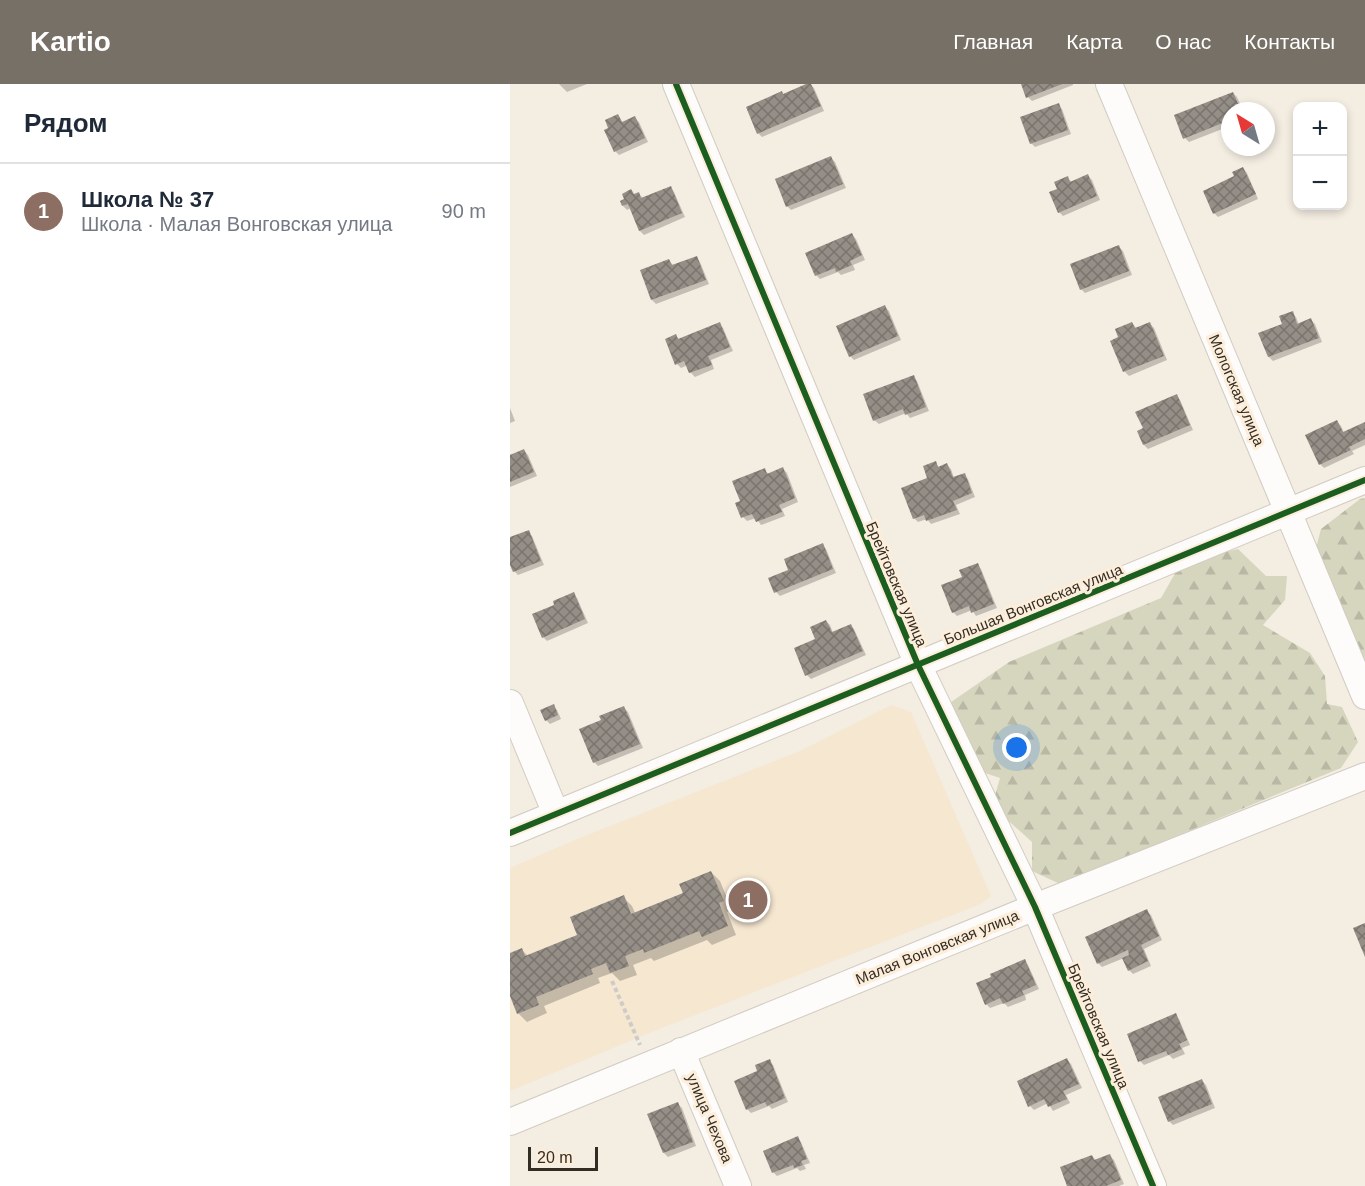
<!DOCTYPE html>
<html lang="ru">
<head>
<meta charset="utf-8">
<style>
	:root { --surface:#fff; --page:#f2f2f3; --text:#1f2937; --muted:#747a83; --line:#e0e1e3; --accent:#777066 }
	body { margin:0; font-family:Arial,sans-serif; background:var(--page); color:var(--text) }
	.controls { position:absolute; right:18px; top:18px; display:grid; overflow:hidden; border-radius:12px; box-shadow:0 3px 9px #0003 }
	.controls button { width:54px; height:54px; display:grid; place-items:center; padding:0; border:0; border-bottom:2px solid var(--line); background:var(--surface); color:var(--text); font:30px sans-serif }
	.compass { position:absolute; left:711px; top:18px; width:54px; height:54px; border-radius:50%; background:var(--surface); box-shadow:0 3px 9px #0003; rotate:323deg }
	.scale { position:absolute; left:18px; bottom:15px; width:70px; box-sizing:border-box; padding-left:6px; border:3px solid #332c23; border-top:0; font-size:16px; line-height:21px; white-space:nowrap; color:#332c23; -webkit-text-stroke:4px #fceeda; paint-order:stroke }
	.you { position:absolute; left:507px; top:664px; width:21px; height:21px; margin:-15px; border:4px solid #fff; border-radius:50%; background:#1a73e8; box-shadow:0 0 0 9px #1a73e833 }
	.badge { display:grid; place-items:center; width:39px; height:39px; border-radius:50%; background:var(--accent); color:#fff; font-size:20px; font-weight:700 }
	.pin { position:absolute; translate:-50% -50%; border:3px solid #fff; box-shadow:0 2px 6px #0006 }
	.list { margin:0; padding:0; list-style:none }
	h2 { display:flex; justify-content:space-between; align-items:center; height:78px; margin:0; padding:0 24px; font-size:26px }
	h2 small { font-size:20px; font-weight:400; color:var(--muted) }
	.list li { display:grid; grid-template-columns:39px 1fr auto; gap:18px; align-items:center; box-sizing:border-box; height:96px; padding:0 24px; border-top:2px solid var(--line) }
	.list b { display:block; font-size:22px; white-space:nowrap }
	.list p { margin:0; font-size:20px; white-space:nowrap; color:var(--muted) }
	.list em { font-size:20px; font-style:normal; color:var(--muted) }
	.map { position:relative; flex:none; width:855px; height:1102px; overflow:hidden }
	header { display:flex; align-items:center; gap:36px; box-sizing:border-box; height:84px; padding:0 30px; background:var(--accent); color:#fff }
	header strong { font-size:28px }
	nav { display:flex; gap:33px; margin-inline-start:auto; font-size:21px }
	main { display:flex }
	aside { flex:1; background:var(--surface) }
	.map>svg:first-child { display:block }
</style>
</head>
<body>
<header>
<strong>Kartio</strong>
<nav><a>Главная</a><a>Карта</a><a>О нас</a><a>Контакты</a></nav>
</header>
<main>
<aside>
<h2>Рядом<small></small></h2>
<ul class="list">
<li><span class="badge" style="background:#8d6e63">1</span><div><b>Школа № 37</b><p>Школа · Малая Вонговская улица</p></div><em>90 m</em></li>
</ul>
</aside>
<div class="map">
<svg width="855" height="1102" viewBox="0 0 855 1102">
	<defs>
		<pattern id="forest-firs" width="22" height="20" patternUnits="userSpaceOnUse" patternTransform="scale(1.5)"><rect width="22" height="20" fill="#d6d6bf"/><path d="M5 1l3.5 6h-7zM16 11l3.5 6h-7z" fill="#b8b8a4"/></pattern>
		<pattern id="building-cross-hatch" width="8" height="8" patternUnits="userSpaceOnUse" patternTransform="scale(1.5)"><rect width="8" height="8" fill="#958e87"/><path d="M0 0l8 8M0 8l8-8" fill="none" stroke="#7a746e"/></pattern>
	</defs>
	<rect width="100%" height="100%" fill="#f4ede2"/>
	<path fill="#f6e7d1" d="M381 621 401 628 481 812 471 820 139 949 0 1007V784L67 755 290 667Z"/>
	<g fill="url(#forest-firs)">
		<path d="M855 414V593L803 475 811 445 850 415Z"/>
		<path d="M728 465 756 492H777L775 516 753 541 800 569 815 592 817 620 832 623 848 658 831 684 550 800 522 787V758L482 722 490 694 466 686 434 623 499 578 651 514 667 486 697 472Z"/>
	</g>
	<g fill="#0003">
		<path d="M49 0H77L57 8Z"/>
		<path d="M300 0 304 4 314 27 252 53 248 49 273 11Z"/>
		<path d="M513 0H563V1L522 17 518 13Z"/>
		<path d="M723 9 727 13 733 27H720V42L679 58 675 54Z"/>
		<path d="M548 21 552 25 561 50 525 63 521 59Z"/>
		<path d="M108 32 113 39 125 34 129 38 138 58 109 71 105 67Z"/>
		<path d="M321 74 325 78 336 104 281 126 277 122Z"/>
		<path d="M733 85 737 89 748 115 708 133 704 129Z"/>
		<path d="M578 92 582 96 590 116 553 132 549 128V105L557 94 562 98Z"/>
		<path d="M160 104 164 108 175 133 134 151 130 147 121 124 117 126 113 122 129 110 133 114Z"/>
		<path d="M342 151 346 155 355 176 343 181 345 186 331 191 328 188 310 195 306 191Z"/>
		<path d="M609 163 613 167 622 191 575 209 571 205Z"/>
		<path d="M186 174 190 178 199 200 146 220 142 216 159 177 163 181Z"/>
		<path d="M375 223 379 227 391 256 344 276 340 272Z"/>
		<path d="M782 229 786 233 789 241 801 236 805 240 812 258 763 277 759 273 750 250 774 240Z"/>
		<path d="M622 239 627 245 640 240 644 244 657 276 619 292 615 288 602 257 610 254Z"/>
		<path d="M209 240 213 244 223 267 201 276 204 285 185 293 181 289 178 281 171 284 167 280 157 255 166 252 170 256Z"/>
		<path d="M403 292 407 297 419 327 400 334 396 329 369 340 364 336Z"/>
		<path d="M666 312 670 316 683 346 638 365 634 361 629 348 635 345Z"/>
		<path d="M0 324 5 337 0 339Z"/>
		<path d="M827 338 831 342 834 349 855 340V361L842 367 844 370 814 384 810 380Z"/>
		<path d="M14 367 18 371 27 392 0 403V370L2 372Z"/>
		<path d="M425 379 430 384 437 381 441 385 444 394 454 391 458 395 465 413 446 421 450 430 421 440 417 435 408 438 404 434Z"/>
		<path d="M273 385 277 389 288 418 272 425 275 432 251 441 246 434 237 437 233 433 232 418 254 386 259 390Z"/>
		<path d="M18 448 22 452 34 481 8 491 4 487 0 477V455Z"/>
		<path d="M312 461 316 465 326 489 270 512 266 508 260 495 280 487Z"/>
		<path d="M467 481 471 485 487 524 466 532 462 526 447 532 443 528 454 494Z"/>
		<path d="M63 510 67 514 78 539 37 557 33 553Z"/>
		<path d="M316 537 320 541 323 549 340 541 344 545 356 571 301 595 297 591Z"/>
		<path d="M43 622 47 626 51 635 40 640 36 636Z"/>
		<path d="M114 624 118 628 133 664 88 682 84 678Z"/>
		<path d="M201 788 210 797 222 826 217 828 226 851 202 861 197 856 144 877 141 874 123 881 127 891 110 897 102 889 88 894 90 899 34 922 37 929 17 938 8 929 0 911V870L12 866 18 872 69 852 113 813 122 822 125 829 175 809Z"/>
		<path d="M637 827 641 831 652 856 634 865 641 882 623 890 619 886 614 874 592 883 588 879Z"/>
		<path d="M514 877 518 881 529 905 515 911 516 916 498 923 494 919 480 924 476 920Z"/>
		<path d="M665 931 669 935 680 961 672 964 675 970 663 975 659 971 634 981 630 977 619 951Z"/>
		<path d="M557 976 561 980 572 1004 556 1011 560 1019 543 1027 538 1019 524 1026 520 1022Z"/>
		<path d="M259 977 263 981 278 1018 262 1025 259 1022 241 1029 237 1025 249 988Z"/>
		<path d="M692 997 696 1001 705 1024 663 1041 659 1037Z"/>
		<path d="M168 1020 172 1024 186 1062 158 1073 154 1069Z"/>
		<path d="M287 1054 291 1058 300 1079 294 1081 296 1085 290 1087 287 1084 267 1092 263 1088Z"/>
		<path d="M582 1072 587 1077 600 1072 604 1076 614 1100 609 1102H559Z"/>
	</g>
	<g fill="url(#building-cross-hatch)">
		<path d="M296 0H301L311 22 247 50 236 23 272 7 273 10Z"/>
		<path d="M511 0H552L516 14Z"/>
		<path d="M723 8 731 27H720V36L673 55 664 31Z"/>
		<path d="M549 19 558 46 520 60 510 33Z"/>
		<path d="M108 30 112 38 125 32 135 54 104 68 94 46 98 44 95 36Z"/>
		<path d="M321 72 333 100 276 123 265 95Z"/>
		<path d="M733 83 746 110 703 130 693 107 724 92 722 88Z"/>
		<path d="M578 90 587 112 548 129 539 108 547 105 544 98 558 92 560 98Z"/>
		<path d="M161 102 172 129 129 147 118 120 112 122 110 117 114 115 112 110 121 105 124 110 129 108 131 114Z"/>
		<path d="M342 149 352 171 340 177 342 181 326 188 325 184 305 192 295 169Z"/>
		<path d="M609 161 619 187 570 206 560 180Z"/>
		<path d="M187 172 196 196 141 216 130 186 159 175 162 181Z"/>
		<path d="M375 221 388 252 339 273 326 242Z"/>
		<path d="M783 227 787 240 801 234 809 254 758 273 748 249 772 240 769 232Z"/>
		<path d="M210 238 220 263 198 272 202 281 179 289 174 277 165 281 155 255 166 250 168 255Z"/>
		<path d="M622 238 625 244 640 238 654 272 613 288 600 257 608 253 605 245Z"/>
		<path d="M404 291 416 323 395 331 393 325 363 337 353 310Z"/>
		<path d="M667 310 680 341 633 361 627 347 633 344 625 328Z"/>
		<path d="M827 336 833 348 855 338V355L839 363 841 366 809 381 795 351Z"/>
		<path d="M14 365 24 388 0 398V371Z"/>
		<path d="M426 377 428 383 437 379 443 393 455 389 462 409 443 417 447 426 416 437 414 431 403 435 391 404 417 394 413 382Z"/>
		<path d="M273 383 285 414 269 421 272 428 246 438 242 430 231 434 225 419 230 417 222 397 255 384 257 390Z"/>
		<path d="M19 446 31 477 3 488 0 481V453Z"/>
		<path d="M313 459 323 485 264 509 258 494 278 486 274 475Z"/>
		<path d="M468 479 484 520 461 529 459 522 442 529 431 501 452 493 449 486Z"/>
		<path d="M64 508 75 535 32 554 22 530 44 521 43 517Z"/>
		<path d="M316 536 322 548 341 540 353 567 295 592 284 564 305 555 300 543Z"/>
		<path d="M44 620 48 631 35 637 30 626Z"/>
		<path d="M114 622 130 660 83 679 69 645 91 636 89 632Z"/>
		<path d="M201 787 214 817 209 819 218 842 192 853 189 847 134 869 133 865 115 872 119 882 100 889 96 879 81 885 83 890 26 913 29 921 7 930 0 912V869L12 864 15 872 67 851 60 833 114 811 121 830 173 809 169 800Z"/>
		<path d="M637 825 649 852 631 861 638 877 618 887 612 874 619 871 618 866 587 880 575 853Z"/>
		<path d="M855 839V873L843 844Z"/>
		<path d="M515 875 526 901 512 907 514 911 493 920 490 914 475 921 466 899 481 893 480 890Z"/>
		<path d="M666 929 677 956 669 960 672 965 658 971 656 967 628 978 617 950Z"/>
		<path d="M557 974 569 1000 553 1007 557 1015 538 1023 534 1015 518 1023 507 997Z"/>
		<path d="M260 975 275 1014 257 1022 255 1018 236 1026 224 997 247 987 245 981Z"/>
		<path d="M692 995 702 1020 658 1038 648 1013Z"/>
		<path d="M168 1018 183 1058 153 1069 137 1030Z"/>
		<path d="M288 1052 297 1075 291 1077 293 1081 284 1084 283 1081 262 1089 253 1067Z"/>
		<path d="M600 1070 611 1096 596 1102H557L550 1083 582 1071 584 1076Z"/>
	</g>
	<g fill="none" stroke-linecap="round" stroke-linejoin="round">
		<defs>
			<g id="street">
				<path d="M166 0 408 581 525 823 643 1102"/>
				<path d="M599 0 855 612"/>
				<path d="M0 619 46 730"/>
				<path d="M0 749 855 396"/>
				<path d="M171 967 228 1102"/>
				<path d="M0 1038 525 823 855 692"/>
			</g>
		</defs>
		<use href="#street" stroke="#d2cbc1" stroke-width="28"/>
		<path stroke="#cfccc8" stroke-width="4" stroke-dasharray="4.5 3" stroke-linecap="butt" d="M102 897 130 961"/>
		<use href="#street" stroke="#fdfcfb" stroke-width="26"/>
		<defs>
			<g id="cycleway">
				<path d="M166 0 408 581 525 823 643 1102"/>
				<path d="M0 749 855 396"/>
			</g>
		</defs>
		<use href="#cycleway" stroke="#fceeda" stroke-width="10"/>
		<use href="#cycleway" stroke="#1b5e20" stroke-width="6"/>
	</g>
	<g text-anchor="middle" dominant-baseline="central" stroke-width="6" stroke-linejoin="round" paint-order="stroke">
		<g font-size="15" fill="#332c23" stroke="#fceeda">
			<text transform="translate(727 306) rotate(67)">Мологская улица</text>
			<text transform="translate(387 500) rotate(67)">Брейтовская улица</text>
			<text transform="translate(523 520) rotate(-22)">Большая Вонговская улица</text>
			<text transform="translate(427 863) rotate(-22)">Малая Вонговская улица</text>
			<text transform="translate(589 942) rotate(67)">Брейтовская улица</text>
			<text transform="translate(200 1034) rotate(67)">улица Чехова</text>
		</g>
	</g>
</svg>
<div class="controls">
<button>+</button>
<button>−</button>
</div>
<svg class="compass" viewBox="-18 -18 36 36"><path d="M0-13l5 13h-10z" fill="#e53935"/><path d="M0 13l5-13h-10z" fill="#747a83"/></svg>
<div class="scale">20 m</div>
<div class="you"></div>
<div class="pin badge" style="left:238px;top:816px;background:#8d6e63">1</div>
</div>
</main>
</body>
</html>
